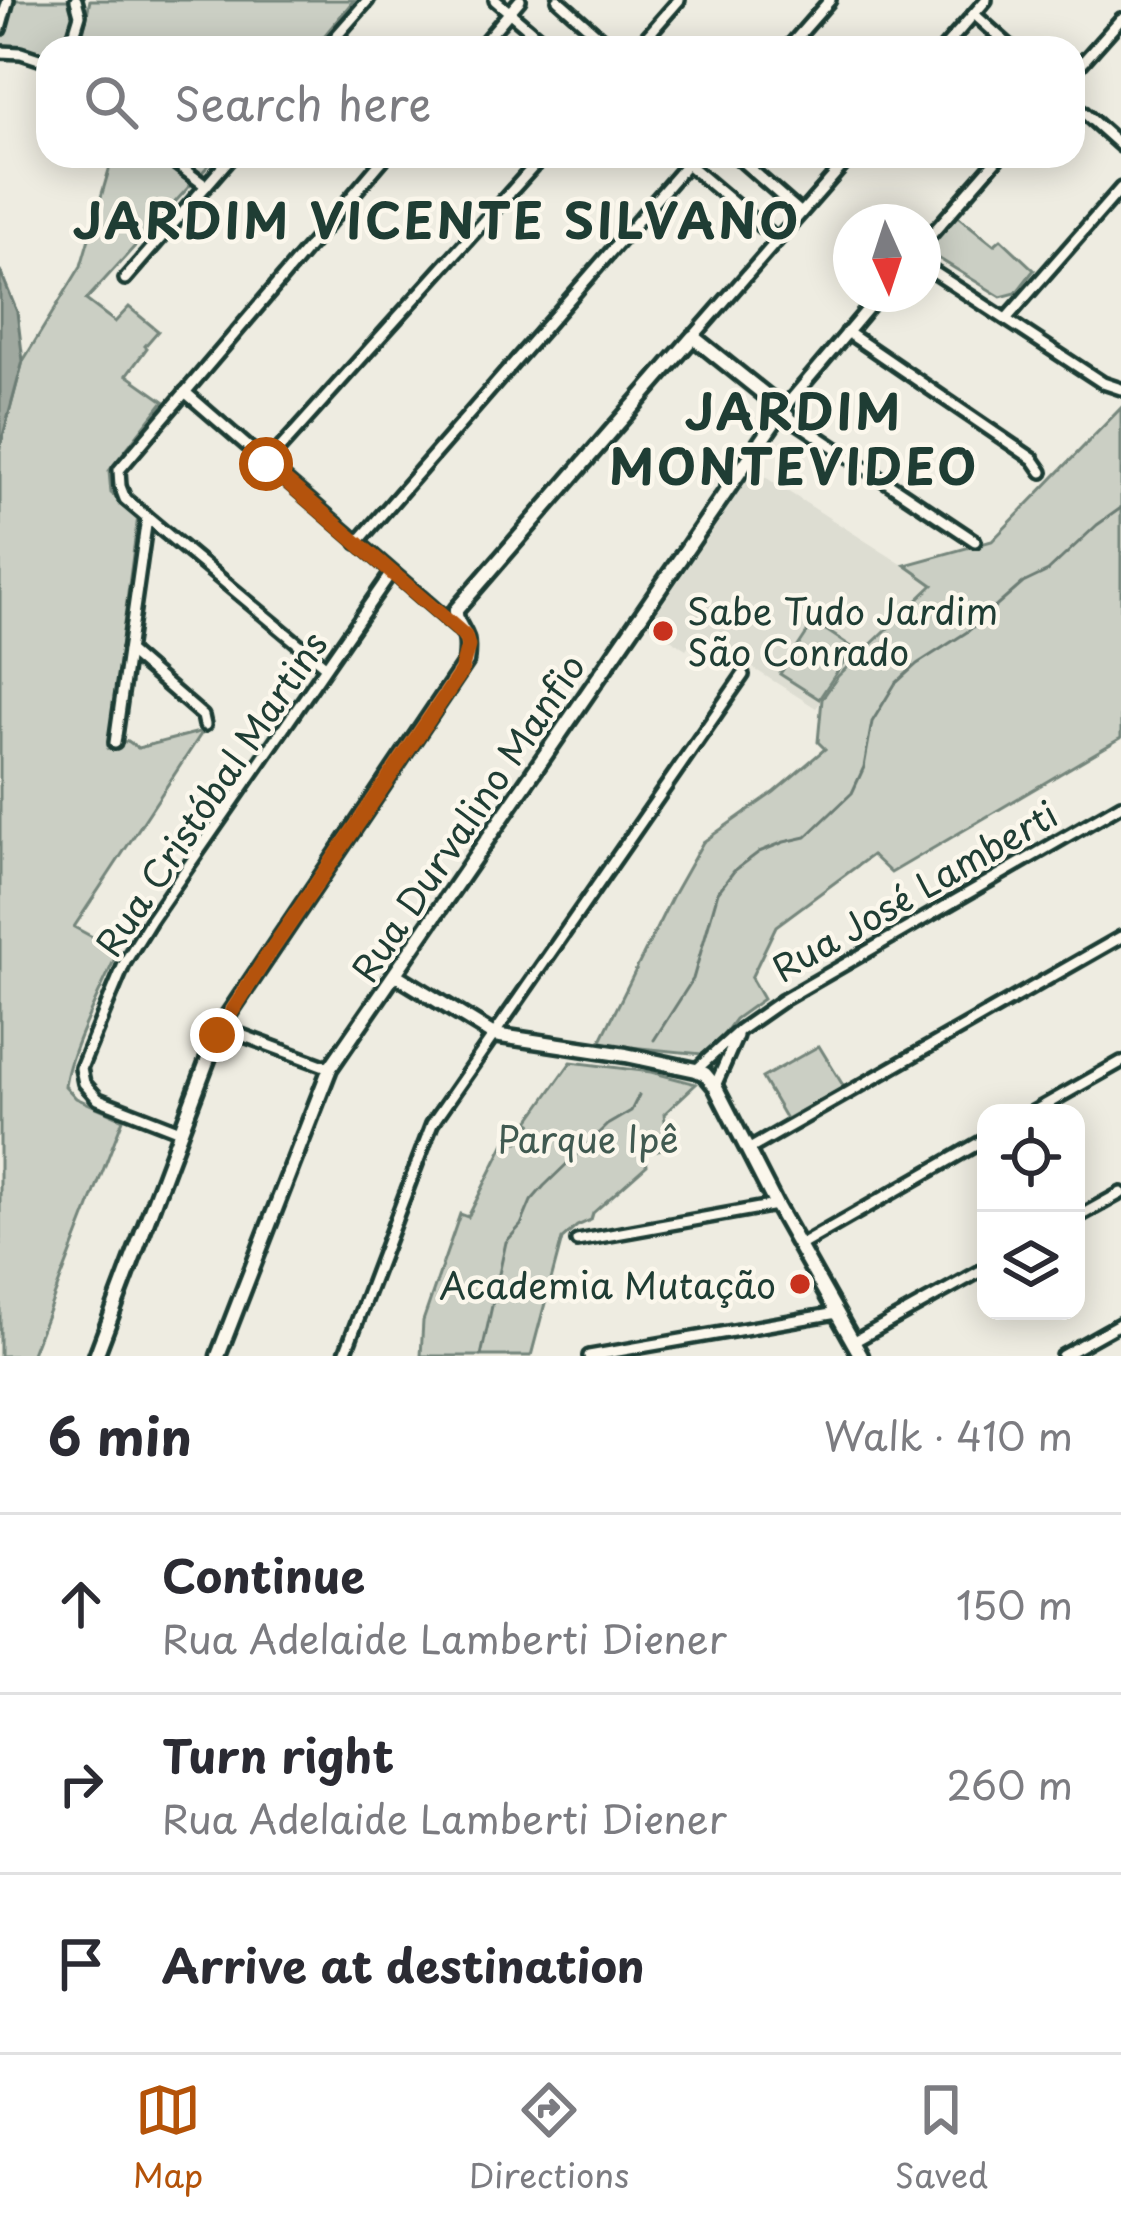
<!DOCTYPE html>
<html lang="en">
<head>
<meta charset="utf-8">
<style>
	:root { --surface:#fff; --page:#f7f7f7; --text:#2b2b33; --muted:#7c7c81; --line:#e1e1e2; --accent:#b45309 }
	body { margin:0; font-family:"Playpen Sans",sans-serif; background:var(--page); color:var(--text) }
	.controls { position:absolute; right:36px; bottom:36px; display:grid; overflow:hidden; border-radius:24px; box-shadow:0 6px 30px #0003 }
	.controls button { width:108px; height:108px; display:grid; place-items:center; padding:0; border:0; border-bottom:3px solid var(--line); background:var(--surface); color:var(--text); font:60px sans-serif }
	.compass { position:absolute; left:833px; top:204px; width:108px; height:108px; border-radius:50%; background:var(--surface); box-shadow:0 6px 30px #0003; rotate:177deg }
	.stop { position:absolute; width:36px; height:36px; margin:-27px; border:9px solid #b45309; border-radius:50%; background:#fff }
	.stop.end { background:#b45309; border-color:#fff; box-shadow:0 3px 12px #0008 }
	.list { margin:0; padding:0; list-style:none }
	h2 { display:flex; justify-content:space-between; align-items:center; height:156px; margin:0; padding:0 48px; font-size:51px }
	h2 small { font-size:39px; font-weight:400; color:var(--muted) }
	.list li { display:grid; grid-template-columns:78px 1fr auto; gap:36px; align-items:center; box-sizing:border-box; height:180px; padding:0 48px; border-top:3px solid var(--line) }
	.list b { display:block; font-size:45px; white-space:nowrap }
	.list p { margin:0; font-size:39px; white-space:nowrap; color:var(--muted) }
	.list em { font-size:39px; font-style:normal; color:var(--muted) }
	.icon { flex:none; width:66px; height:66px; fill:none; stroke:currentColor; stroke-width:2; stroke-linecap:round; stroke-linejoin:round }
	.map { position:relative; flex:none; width:1121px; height:1356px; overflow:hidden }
	.search { position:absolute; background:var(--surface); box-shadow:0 6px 30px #0003; left:36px; right:36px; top:36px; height:132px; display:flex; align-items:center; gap:30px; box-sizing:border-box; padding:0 42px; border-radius:36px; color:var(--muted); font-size:45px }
	.sheet { height:696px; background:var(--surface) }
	nav { display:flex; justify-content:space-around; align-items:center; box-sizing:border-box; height:168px; border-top:3px solid var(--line); background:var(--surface); font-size:33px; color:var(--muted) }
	nav a { display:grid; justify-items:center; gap:6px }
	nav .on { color:var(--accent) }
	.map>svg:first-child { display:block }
</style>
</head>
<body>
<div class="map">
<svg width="1121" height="1356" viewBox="0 0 1121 1356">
	<rect width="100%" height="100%" fill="#eeece1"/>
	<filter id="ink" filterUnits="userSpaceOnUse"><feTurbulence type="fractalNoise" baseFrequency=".00833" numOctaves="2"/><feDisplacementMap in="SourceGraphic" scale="24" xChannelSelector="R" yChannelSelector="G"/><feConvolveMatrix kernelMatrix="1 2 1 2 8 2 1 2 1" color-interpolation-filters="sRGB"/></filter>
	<g filter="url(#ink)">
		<path fill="#ddddd2" d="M754 470 933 584 864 649 816 708 698 633 686 649 648 625Z"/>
		<g fill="#cbcfc4" stroke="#75867c" stroke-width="3">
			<path d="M12 0H70L73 20 66 48H48V57L32 50 0 48V36Z"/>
			<path d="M90 0H354L314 48H80Z"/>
			<path d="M113 156H217L86 300 115 322 129 307 158 331 145 346 147 348 127 375 164 401 109 471 111 493 138 516 108 748 128 741 138 748 203 731 74 927 118 951C103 987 69 1050 65 1086L76 1098 123 1119 31 1356H0V447L23 361 81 266Z"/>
			<path d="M955 214 994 245 1001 239 1034 270 1016 293 1001 297 938 258 934 242Z"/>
			<path d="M1121 408V738L891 873 872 855 776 926 751 978 763 999 735 1019 717 1044 702 1054 599 1044 672 897 703 842 774 792 825 749 818 742 822 699 838 676 933 585 905 565 992 541Z"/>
			<path d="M814 622 853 648 819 699 780 674Z"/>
			<path d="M819 1046 844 1087 786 1119 762 1078Z"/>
			<path d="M571 1062 651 1072 696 1084 664 1114 667 1133 662 1149 644 1153 647 1165 593 1213 591 1220 577 1226 562 1239 531 1356H421L423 1321 460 1214 468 1217 506 1141 518 1142 532 1123 529 1121Z"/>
		</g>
		<path fill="#9fa89f" stroke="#6c7d74" stroke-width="3" d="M0 270 17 312 23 361 0 447Z"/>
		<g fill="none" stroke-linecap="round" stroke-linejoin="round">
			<g stroke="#6c7d74" stroke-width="3">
				<path d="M654 1040 693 979 718 892 734 871 759 852 784 842 806 837 852 793 864 767 872 722 895 684 917 664 967 632 1023 583 1048 571 1097 525 1121 508"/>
				<path d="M481 1356 506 1242 521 1225 531 1201 544 1186 607 1125 631 1111 639 1095"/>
			</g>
			<defs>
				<g id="minor">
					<path d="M495 0 551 48"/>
					<path d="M558 0 612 48"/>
					<path d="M974 14 1012 48"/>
					<path d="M0 29 8 0"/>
					<path d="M70 48 80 15 76 0"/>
					<path d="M326 48 368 0"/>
					<path d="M479 48 520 0"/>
					<path d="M637 48 679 0"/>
					<path d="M788 48 830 0"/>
					<path d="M944 48 986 0"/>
					<path d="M0 52 21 53 48 62"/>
					<path d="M1073 73 1121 19"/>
					<path d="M1073 103 1121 146"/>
					<path d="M166 156 206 186"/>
					<path d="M678 156 777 240"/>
					<path d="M736 156 801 213"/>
					<path d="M923 244 1000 156"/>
					<path d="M923 265 1103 383 1121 389"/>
					<path d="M125 279 232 156"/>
					<path d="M880 294 783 409 792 419 975 541"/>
					<path d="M1006 319 1121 188"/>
					<path d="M847 332 1033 459 1042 472"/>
					<path d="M693 337 851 156"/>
					<path d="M185 392 457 628"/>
					<path d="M266 464 543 156"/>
					<path d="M357 543 694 156"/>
					<path d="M128 651 203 716 205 725"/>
					<path d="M325 666 125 499 120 486 119 470 386 156"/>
					<path d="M115 743 147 518"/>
					<path d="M220 1027 330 1068"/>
					<path d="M696 1070 740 1030 783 1000 1121 805"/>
					<path d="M715 1086 737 1036"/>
					<path d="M1031 1113 1121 1062"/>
					<path d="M180 1131 98 1099 84 1083 81 1068 125 962 151 920 391 573"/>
					<path d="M748 1150 1121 937"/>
					<path d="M1076 1218 1121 1193"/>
					<path d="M577 1241 776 1205"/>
					<path d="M799 1246 986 1139"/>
					<path d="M853 1342 986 1268"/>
					<path d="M344 1356 432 1124 743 675"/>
					<path d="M589 1356 837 1313"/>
					<path d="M1062 1356 1121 1323"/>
				</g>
				<g id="tertiary">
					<path d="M396 975 494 1035 626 1055 696 1070 705 1074 715 1086 776 1205 861 1356"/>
					<path d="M96 1356 220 1027 466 662C467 653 468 646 466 638 462 627 455 622 456 610L693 337 783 409 330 1068 218 1356"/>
				</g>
			</defs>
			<use href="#minor" stroke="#1f3d34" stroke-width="18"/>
			<use href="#tertiary" stroke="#1f3d34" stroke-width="21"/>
			<use href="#minor" stroke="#fbf7ec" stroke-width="9"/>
			<use href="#tertiary" stroke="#fbf7ec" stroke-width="12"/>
		</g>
	</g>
	<g fill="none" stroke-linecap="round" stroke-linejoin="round" filter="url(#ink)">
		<path stroke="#b45309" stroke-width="15" d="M217 1035 264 961 461 672 468 646 465 636 266 464"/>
	</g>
	<g fill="#c8321e" stroke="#fbf7ec" stroke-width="4.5">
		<circle cx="663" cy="631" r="12"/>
		<circle cx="800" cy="1284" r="12"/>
	</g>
	<g text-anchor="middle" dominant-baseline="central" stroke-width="9" stroke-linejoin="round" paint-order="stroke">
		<g font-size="36" fill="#1f3d34" stroke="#fbf7ec" text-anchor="start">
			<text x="687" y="610">Sabe Tudo Jardim<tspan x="687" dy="41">São Conrado</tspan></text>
			<text x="776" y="1284" text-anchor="end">Academia Mutação</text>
		</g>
		<g font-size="36" fill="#1f3d34" stroke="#fbf7ec">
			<text transform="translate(210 793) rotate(-56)">Rua Cristóbal Martins</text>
			<text transform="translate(467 817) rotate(-56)">Rua Durvalino Manfio</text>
			<text transform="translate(914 890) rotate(-30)">Rua José Lamberti</text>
		</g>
		<g font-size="36" fill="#415a51" stroke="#fbf7ec">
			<text x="588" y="1138">Parque Ipê</text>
		</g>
		<g font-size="48" font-weight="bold" letter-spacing="3" fill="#1f3d34" stroke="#fbf7ec">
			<text x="437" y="219">JARDIM VICENTE SILVANO</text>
			<text x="794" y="410">JARDIM<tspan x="794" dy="55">MONTEVIDEO</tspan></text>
		</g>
	</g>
</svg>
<div class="controls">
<button><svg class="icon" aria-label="locate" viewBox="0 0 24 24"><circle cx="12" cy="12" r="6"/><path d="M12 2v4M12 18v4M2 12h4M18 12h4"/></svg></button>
<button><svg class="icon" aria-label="layers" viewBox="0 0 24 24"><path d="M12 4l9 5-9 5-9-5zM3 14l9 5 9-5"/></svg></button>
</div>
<svg class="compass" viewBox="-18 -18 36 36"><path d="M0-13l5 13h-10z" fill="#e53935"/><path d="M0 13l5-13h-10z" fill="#7c7c81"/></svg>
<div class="stop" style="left:266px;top:464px"></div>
<div class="stop end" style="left:217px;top:1035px"></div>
<div class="search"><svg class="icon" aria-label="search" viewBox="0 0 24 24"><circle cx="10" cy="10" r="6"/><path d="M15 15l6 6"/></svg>Search here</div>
</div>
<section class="sheet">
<h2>6 min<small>Walk · 410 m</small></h2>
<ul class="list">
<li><svg class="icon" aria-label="ahead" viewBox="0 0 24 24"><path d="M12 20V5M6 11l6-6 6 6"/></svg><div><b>Continue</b><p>Rua Adelaide Lamberti Diener</p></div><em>150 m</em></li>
<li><svg class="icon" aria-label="right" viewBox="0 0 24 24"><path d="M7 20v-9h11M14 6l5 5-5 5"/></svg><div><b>Turn right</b><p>Rua Adelaide Lamberti Diener</p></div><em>260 m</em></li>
<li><svg class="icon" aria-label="arrive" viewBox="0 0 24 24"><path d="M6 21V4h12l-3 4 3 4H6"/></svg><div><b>Arrive at destination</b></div></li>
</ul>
</section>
<nav>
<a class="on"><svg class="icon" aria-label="map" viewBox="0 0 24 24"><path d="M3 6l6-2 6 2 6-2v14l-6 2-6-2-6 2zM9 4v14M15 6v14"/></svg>Map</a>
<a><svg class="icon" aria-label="directions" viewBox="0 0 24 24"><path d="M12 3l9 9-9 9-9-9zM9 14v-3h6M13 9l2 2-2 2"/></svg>Directions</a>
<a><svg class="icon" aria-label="saved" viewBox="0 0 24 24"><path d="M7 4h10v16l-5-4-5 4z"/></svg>Saved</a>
</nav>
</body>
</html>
